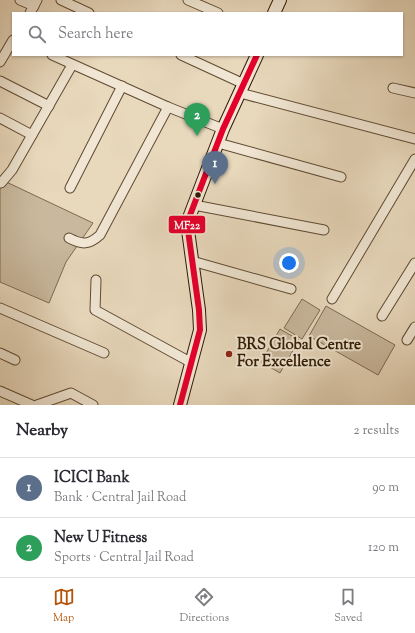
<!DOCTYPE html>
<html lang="en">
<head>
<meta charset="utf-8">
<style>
	:root { --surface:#fff; --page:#f7f7f7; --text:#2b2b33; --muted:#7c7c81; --line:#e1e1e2; --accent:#b45309 }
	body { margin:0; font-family:"Sorts Mill Goudy",serif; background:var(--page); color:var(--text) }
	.you { position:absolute; left:289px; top:263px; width:14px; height:14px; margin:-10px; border:3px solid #fff; border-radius:50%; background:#1a73e8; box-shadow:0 0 0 6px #1a73e833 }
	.badge { display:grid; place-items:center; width:26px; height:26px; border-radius:50%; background:var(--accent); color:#fff; font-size:13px; font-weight:700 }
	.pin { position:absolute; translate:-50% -33px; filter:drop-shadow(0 1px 2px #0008) }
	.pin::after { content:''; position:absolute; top:21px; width:14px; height:12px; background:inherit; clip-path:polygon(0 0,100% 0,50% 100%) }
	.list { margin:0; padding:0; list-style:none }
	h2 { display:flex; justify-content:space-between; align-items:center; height:52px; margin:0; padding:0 16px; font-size:17px }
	h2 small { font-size:13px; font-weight:400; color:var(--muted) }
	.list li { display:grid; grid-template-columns:26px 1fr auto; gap:12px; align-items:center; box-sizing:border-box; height:60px; padding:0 16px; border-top:1px solid var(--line) }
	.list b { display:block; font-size:15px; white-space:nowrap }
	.list p { margin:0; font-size:13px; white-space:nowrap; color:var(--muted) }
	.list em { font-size:13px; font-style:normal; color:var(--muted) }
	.icon { flex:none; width:22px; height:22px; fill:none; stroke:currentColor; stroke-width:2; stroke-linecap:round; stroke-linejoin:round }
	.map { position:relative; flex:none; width:415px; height:405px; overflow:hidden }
	.search { position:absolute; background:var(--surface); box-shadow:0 1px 3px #0004; left:12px; right:12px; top:12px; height:44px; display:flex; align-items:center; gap:10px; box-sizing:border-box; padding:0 14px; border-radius:0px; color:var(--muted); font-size:15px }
	.sheet { height:172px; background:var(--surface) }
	nav { display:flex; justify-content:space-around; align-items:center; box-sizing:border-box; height:56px; border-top:1px solid var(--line); background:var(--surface); font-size:11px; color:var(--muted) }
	nav a { display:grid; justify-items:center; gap:2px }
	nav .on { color:var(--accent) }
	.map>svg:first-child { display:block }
</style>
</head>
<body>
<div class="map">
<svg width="415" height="405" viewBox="0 0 415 405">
	<rect width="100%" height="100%" fill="#e8d8bc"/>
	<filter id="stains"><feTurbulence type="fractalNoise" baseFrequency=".005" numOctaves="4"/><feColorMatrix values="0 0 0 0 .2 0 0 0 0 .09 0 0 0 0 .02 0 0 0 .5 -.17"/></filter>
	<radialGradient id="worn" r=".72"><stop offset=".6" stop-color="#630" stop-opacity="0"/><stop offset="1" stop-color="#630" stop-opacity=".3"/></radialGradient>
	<g fill="#c9b89d" stroke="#7d6950">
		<path d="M0 179 93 223 66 262 49 303 0 282Z"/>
		<path d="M302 299 320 310 302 339 284 328Z"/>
		<path d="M326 306 395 345 378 375 309 336Z"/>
		<path d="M280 329 299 340 280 373 261 362Z"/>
	</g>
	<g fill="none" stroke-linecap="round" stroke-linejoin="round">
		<defs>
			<g id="street">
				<path d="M20 0 34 6"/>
				<path d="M61 0 89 13"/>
				<path d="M188 0 218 13"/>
				<path d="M30 13 37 0"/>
				<path d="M52 55 168 107 223 129"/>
				<path d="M181 55 244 84"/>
				<path d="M0 62 13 40"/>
				<path d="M0 81 49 106"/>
				<path d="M393 88 415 93"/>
				<path d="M240 93 415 139"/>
				<path d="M0 118 32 135"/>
				<path d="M218 143 341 177"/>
				<path d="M1 183 12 170 72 65"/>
				<path d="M70 188 122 86"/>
				<path d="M194 205 324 230"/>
				<path d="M69 238C82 245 89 245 100 235L168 107"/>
				<path d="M192 261 291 289"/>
				<path d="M96 280 95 310 192 363"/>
				<path d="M332 299 415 159"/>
				<path d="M0 308 104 353"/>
				<path d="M382 316 415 263"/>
				<path d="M407 340 415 327"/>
				<path d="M0 353 15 360"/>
				<path d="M0 391 32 405"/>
				<path d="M37 405 71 393 93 405"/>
			</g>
			<g id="secondary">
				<path d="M274 13 280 0"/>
				<path d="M180 405 200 330 199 310 187 223 223 129 257 55"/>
			</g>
		</defs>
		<use href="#street" stroke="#5f4a32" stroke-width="11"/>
		<use href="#secondary" stroke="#311a04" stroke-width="14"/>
		<use href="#street" stroke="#f0e6d3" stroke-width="9"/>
		<use href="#secondary" stroke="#f0e6d3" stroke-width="12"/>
		<defs>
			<path id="bus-1" d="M180 405 200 330 199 310 187 223 223 129 257 55"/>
		</defs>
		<use href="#bus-1" stroke="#f0e6d3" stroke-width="9"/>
		<use href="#bus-1" stroke="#e4002b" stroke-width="6"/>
	</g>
	<circle fill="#311a04" stroke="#f0e6d3" stroke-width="1.5" cx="198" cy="195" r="3.5"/>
	<circle fill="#8f2418" stroke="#f0e6d3" stroke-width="1.5" cx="229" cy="354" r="4"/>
	<g text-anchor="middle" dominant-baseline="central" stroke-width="4" stroke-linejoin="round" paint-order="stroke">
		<g font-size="15" font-weight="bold" fill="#311a04" stroke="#f0e6d3" text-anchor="start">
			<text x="237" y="345">BRS Global Centre<tspan x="237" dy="17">For Excellence</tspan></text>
		</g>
	</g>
	<rect stroke="#f0e6d3" stroke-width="1.5" x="168" y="215" width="38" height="19" rx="4" fill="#e4002b"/>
	<g font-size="11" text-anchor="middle" font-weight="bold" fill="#fff">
		<text x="187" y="229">MF22</text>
	</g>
	<rect width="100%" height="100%" filter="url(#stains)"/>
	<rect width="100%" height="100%" fill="url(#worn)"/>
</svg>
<div class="you"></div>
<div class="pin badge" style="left:215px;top:184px;background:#5c6f8a">1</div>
<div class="pin badge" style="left:197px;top:136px;background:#2e9e5b">2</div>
<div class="search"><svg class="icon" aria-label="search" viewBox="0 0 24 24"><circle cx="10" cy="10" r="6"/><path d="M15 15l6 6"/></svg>Search here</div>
</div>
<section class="sheet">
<h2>Nearby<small>2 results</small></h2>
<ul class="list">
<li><span class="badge" style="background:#5c6f8a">1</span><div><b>ICICI Bank</b><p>Bank · Central Jail Road</p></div><em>90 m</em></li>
<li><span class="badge" style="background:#2e9e5b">2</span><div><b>New U Fitness</b><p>Sports · Central Jail Road</p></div><em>120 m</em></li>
</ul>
</section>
<nav>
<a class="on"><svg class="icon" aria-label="map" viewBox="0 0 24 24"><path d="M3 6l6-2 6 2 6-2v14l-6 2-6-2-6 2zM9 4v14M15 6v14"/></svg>Map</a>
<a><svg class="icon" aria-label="directions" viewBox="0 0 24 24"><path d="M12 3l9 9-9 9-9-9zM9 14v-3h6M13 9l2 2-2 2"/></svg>Directions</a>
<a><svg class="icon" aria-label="saved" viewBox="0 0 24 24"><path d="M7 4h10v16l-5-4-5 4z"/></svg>Saved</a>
</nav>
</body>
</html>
